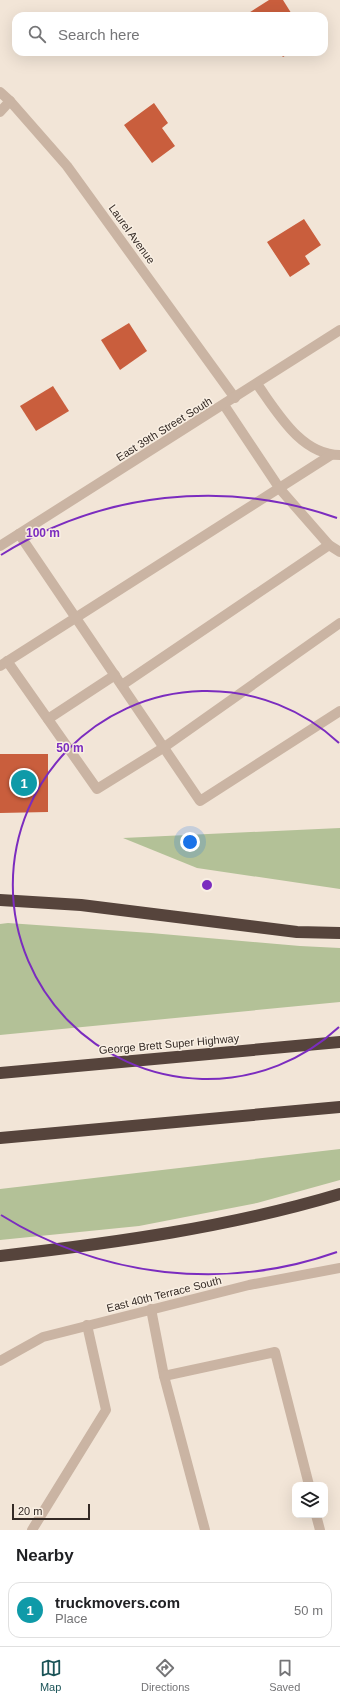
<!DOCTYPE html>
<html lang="en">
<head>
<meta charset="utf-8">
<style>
	:root { --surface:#fff; --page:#f6f6f6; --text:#202124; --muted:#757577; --line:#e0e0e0; --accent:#1a5357 }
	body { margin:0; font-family:Arial,sans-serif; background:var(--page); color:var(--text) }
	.controls { position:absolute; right:12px; bottom:12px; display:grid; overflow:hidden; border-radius:8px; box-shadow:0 4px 16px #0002 }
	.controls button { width:36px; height:36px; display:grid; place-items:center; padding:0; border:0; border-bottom:1px solid var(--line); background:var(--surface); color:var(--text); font:20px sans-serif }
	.scale { position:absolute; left:12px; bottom:10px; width:78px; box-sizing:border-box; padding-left:4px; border:2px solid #342a25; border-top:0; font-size:11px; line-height:14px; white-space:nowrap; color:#342a25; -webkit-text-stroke:3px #f9efe3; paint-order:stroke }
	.you { position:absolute; left:190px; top:842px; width:14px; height:14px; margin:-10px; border:3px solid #fff; border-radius:50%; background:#1a73e8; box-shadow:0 0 0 6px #1a73e833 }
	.badge { display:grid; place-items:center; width:26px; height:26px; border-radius:50%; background:var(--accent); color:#fff; font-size:13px; font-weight:700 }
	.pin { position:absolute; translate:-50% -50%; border:2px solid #fff; box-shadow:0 1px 4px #0006 }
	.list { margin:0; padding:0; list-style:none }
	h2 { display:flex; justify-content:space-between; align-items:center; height:52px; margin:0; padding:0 16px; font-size:17px }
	h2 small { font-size:13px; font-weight:400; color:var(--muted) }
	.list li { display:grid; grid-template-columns:26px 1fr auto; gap:12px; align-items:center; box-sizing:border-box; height:56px; margin:0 8px 8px; padding:0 8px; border:1px solid var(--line); border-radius:12px }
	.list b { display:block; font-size:15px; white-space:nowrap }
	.list p { margin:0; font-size:13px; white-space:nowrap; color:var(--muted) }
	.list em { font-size:13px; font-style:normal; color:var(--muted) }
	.icon { flex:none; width:22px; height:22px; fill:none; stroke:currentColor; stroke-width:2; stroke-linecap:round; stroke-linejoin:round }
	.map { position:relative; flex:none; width:340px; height:1530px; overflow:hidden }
	.search { position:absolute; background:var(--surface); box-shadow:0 4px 16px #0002; left:12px; right:12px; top:12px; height:44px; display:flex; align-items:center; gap:10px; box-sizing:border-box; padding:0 14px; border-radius:12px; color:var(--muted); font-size:15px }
	.sheet { height:116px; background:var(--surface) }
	nav { display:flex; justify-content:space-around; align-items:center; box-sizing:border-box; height:56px; border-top:1px solid var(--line); background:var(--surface); font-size:11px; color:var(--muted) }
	nav a { display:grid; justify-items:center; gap:2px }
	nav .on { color:var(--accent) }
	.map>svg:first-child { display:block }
</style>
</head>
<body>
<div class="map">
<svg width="340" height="1530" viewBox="0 0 340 1530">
	<rect width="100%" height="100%" fill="#f2e5d7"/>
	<g fill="#b3c197">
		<path d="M340 828V889L197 868 123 838Z"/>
		<path d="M8 923 151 933 300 946 340 948V1002L0 1035V924Z"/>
		<path d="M340 1149V1180L257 1203 139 1226 0 1240V1189Z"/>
	</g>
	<g fill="#c95e3d">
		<path d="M269 0H283L293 16H244Z"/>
		<path d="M279 52H291L283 57Z"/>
		<path d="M154 103 168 123 162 128 175 146 152 163 124 125Z"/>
		<path d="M304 219 321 245 305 256 310 264 290 277 267 242Z"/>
		<path d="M129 323 147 351 120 370 101 340Z"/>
		<path d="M53 386 69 411 36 431 20 406Z"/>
		<path d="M0 754H48V812L0 813Z"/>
	</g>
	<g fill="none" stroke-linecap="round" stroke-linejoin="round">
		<g stroke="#cab4a3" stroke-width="10">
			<path d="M257 384C277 412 301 455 340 455"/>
			<path d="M224 405 280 489 329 545 340 552"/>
			<path d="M19 534 200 801 340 711"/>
			<path d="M7 661 97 789 163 748 340 623"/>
			<path d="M0 666 331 455"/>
			<path d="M122 685 329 545"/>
			<path d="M48 719 115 675"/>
			<path d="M151 1309 164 1376 205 1530"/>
			<path d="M164 1376 275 1352 309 1485"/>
			<path d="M316 1515 320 1530"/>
			<path d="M32 1530 106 1410 87 1325"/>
		</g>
		<g stroke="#cab4a3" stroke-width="10">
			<path d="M0 92 10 101 67 166 235 398"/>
			<path d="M0 112 10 101"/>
			<path d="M0 546 340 330"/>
			<path d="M0 1361 43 1337 249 1285 340 1268"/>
		</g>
		<g stroke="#56443c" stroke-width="12">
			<path d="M0 900 81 905 297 932 340 933"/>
			<path d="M0 1073 340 1042"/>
			<path d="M0 1138 340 1107"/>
			<path d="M0 1256C114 1243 230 1227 340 1194"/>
		</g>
	</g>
	<g fill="none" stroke="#7b2cbf" stroke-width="2">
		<path d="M339 1027A194 194 0 1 1 339 743"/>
		<path d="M337 1252A389 389 0 0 1 1 1215M1 555A389 389 0 0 1 337 518"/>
	</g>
	<g text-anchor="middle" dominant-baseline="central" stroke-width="3" stroke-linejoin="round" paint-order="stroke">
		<g font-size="11" fill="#342a25" stroke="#f9efe3">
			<text transform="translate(132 234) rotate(54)">Laurel Avenue</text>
			<text transform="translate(164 429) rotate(-32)">East 39th Street South</text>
			<text transform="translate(169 1044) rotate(-5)">George Brett Super Highway</text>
			<text transform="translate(164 1294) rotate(-14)">East 40th Terrace South</text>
		</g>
	</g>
	<circle cx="207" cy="885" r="6" fill="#7b2cbf" stroke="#f9efe3" stroke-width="2"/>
	<g font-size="12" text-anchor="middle" font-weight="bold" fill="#7b2cbf" stroke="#f9efe3" stroke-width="3" stroke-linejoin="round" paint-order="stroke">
		<text x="43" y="537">100 m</text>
		<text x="70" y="752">50 m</text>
	</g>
</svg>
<div class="controls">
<button><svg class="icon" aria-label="layers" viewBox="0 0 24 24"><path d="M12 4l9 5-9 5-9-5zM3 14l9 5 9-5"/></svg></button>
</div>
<div class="scale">20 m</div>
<div class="you"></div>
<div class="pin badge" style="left:24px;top:783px;background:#0f9aa8">1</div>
<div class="search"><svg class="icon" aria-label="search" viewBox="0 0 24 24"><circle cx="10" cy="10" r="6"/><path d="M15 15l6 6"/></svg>Search here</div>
</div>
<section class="sheet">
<h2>Nearby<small></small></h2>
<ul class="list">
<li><span class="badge" style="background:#0f9aa8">1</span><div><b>truckmovers.com</b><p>Place</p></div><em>50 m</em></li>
</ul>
</section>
<nav>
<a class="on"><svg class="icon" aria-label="map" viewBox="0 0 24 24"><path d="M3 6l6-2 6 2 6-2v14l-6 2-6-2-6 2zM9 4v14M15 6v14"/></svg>Map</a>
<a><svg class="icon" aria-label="directions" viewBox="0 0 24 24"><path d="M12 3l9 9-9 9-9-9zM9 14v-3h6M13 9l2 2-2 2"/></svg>Directions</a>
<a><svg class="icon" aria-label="saved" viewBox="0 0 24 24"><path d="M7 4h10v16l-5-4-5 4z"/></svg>Saved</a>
</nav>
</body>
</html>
